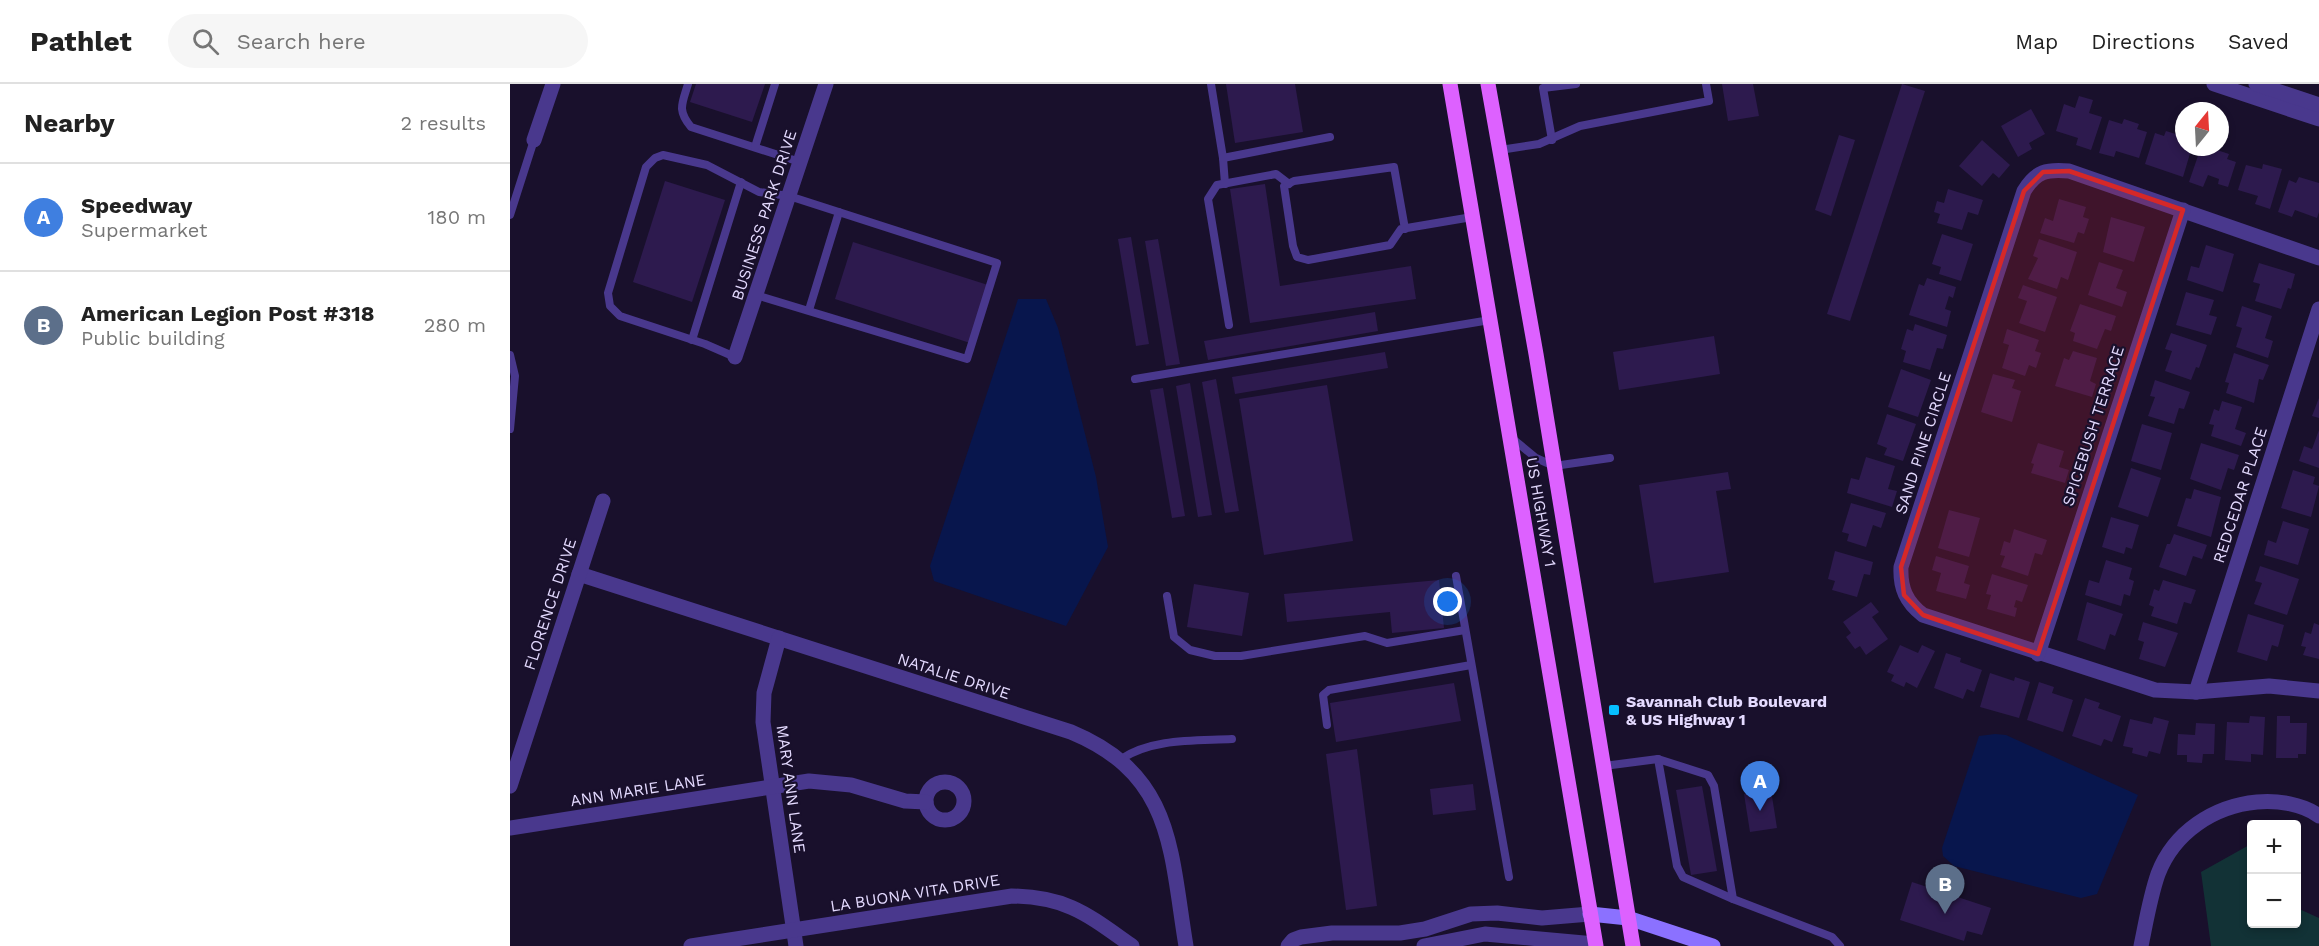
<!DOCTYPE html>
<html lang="en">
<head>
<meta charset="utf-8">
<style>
	:root { --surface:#fff; --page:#f6f6f6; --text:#222; --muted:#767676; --line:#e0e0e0; --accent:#7c3aed }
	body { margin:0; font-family:"Work Sans",sans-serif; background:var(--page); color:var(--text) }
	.controls { position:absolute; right:18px; bottom:18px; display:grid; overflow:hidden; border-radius:6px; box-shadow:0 3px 9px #0003 }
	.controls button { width:54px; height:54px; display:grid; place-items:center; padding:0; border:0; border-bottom:2px solid var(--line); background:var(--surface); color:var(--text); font:30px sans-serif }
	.compass { position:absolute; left:1665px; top:18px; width:54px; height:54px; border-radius:50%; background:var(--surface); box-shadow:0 3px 9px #0003; rotate:18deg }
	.you { position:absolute; left:938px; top:518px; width:21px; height:21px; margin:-15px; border:4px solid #fff; border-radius:50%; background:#1a73e8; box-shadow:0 0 0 9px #1a73e833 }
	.badge { display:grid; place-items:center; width:39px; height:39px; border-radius:50%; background:var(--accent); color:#fff; font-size:20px; font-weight:700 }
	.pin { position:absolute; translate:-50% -50px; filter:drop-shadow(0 2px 3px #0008) }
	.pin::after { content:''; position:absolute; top:32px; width:21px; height:18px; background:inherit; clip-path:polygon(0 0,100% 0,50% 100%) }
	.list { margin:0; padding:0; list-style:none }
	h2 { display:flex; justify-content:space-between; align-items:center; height:78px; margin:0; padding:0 24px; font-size:26px }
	h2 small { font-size:20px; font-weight:400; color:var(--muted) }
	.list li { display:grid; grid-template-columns:39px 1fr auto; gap:18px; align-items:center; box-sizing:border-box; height:108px; padding:0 24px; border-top:2px solid var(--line) }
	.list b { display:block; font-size:22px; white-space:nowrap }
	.list p { margin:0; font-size:20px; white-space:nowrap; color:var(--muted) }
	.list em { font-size:20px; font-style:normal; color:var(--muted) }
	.icon { flex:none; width:33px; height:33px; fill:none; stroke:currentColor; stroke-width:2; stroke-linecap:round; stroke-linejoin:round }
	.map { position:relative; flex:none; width:1809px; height:862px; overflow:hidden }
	header { display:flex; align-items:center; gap:36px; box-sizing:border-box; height:84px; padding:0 30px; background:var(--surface); border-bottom:2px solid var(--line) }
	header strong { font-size:28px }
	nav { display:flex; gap:33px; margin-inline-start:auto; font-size:21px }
	.search { width:420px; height:54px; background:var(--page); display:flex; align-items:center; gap:15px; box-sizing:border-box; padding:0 21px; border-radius:33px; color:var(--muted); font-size:22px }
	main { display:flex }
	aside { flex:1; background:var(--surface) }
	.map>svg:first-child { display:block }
</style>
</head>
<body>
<header>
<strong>Pathlet</strong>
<div class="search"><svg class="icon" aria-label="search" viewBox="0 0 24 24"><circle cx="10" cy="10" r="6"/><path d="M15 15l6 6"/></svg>Search here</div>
<nav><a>Map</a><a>Directions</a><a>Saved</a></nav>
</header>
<main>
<aside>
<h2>Nearby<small>2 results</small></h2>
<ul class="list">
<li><span class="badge" style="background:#3f7fe0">A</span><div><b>Speedway</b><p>Supermarket</p></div><em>180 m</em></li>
<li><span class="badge" style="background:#5c6f8a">B</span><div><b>American Legion Post #318</b><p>Public building</p></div><em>280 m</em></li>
</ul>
</aside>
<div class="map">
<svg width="1809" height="862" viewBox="0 0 1809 862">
	<rect width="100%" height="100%" fill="#19102c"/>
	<path fill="#123236" d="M1741 760 1742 840H1786L1787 824 1809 834V862H1701L1691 788Z"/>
	<g fill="#08164d">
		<path d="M508 215H536L548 244 586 393 598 463 556 542 424 497 420 482Z"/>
		<path d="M1485 650 1496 651 1628 711 1587 810 1571 814 1444 782 1433 772 1432 764 1469 652Z"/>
	</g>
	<g fill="#2d1a4e">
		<path d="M186 0H255L242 38 180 18Z"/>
		<path d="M716 0H785L793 48 725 59Z"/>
		<path d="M1212 0H1243L1249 32 1218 37Z"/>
		<path d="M1392 0 1415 7 1340 237 1317 230Z"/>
		<path d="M1569 12 1583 16 1579 29 1592 33 1581 66 1566 61 1568 54 1546 47 1554 20 1565 24Z"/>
		<path d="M1521 25 1535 50 1519 59 1522 65 1508 73 1491 42Z"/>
		<path d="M1614 35 1629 40 1627 45 1637 48 1629 74 1606 67 1604 73 1589 69 1599 36 1612 40Z"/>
		<path d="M1656 47 1672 52 1671 58 1674 59V63H1682L1673 93 1635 80 1645 49 1654 52Z"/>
		<path d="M1329 51 1345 56 1321 132 1305 126Z"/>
		<path d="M1472 56 1500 81 1489 94 1483 89 1472 102 1449 82Z"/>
		<path d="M1704 65 1719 70 1717 75 1726 78 1718 103 1708 100 1709 95 1698 91 1693 103 1679 98 1690 66 1702 70Z"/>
		<path d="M1753 80 1772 85 1760 125 1745 120 1748 112 1728 106 1736 81 1752 85Z"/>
		<path d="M1789 93 1809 99V128L1807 134 1785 126 1782 133 1768 128 1779 96 1786 99Z"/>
		<path d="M155 97 215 116 182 218 123 198Z"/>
		<path d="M755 100 770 202 901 182 906 215 740 239 720 105Z"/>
		<path d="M1438 105 1473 116 1468 131 1458 128 1452 146 1427 139 1430 130 1424 128 1427 117 1434 119Z"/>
		<path d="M1549 115 1576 123 1573 133 1579 135 1574 150 1568 148 1564 159 1530 149 1535 134 1543 137Z"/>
		<path d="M1601 133 1635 143 1624 178 1593 168Z"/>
		<path d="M1432 150 1463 160 1451 197 1429 190 1431 183 1422 180Z"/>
		<path d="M621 153 639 260 626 262 608 155Z"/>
		<path d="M648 155 670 280 656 282 635 157Z"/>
		<path d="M1529 155 1567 168 1558 196 1551 193 1547 205 1518 195 1528 174 1523 172Z"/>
		<path d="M343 158 478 201 460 259 325 215Z"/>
		<path d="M1696 161 1724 170 1713 208 1677 196 1681 182 1689 184Z"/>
		<path d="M1589 178 1613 186 1606 204 1617 208 1612 223 1578 211Z"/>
		<path d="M1749 179 1785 190 1781 205 1778 204 1771 225 1745 217 1750 200 1743 198Z"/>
		<path d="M1417 194 1446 203 1443 214 1439 212 1435 225 1441 227 1437 243 1399 231 1409 200 1414 202Z"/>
		<path d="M1513 201 1547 213 1535 248 1509 239 1517 217 1508 214Z"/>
		<path d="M1676 208 1704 216 1699 231 1707 233 1701 251 1666 241Z"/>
		<path d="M1570 220 1606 232 1601 247 1595 245 1587 265 1563 257 1565 249 1560 247Z"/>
		<path d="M1732 222 1762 232 1755 254 1763 257 1758 274 1726 263 1732 244 1726 242Z"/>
		<path d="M865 228 868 247 698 276 694 257Z"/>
		<path d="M1405 240 1437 251 1433 265 1427 264 1420 286 1393 278 1396 267 1391 265 1397 245 1403 247Z"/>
		<path d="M1497 245 1529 256 1525 267 1531 269 1526 284 1519 281 1515 292 1492 284 1499 261 1493 259Z"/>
		<path d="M1661 249 1697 261 1689 284 1686 283 1681 296 1655 287 1662 267 1655 265Z"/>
		<path d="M1204 252 1210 290 1109 306 1103 268Z"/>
		<path d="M1563 267 1587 274 1580 297 1586 300 1582 313 1545 302 1554 274 1559 276Z"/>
		<path d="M875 268 878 284 725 310 722 293Z"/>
		<path d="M1724 269 1759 281 1753 296 1749 295 1744 319 1716 309 1719 299 1715 298Z"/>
		<path d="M1391 285 1421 296 1408 333 1378 323Z"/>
		<path d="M1483 290 1505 296 1502 304 1511 307 1502 338 1471 328Z"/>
		<path d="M706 295 729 427 715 429 692 298Z"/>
		<path d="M1645 296 1680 308 1674 325 1669 324 1664 340 1638 332 1645 313 1640 312Z"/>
		<path d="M680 299 702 431 688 433 666 302Z"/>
		<path d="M817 301 843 457 754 471 729 315Z"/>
		<path d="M653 304 675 432 662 434 640 306Z"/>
		<path d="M1809 314V334L1802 332Z"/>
		<path d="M1712 317 1732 323 1725 345 1736 349 1731 362 1701 352 1704 341 1699 340 1704 325 1709 327Z"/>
		<path d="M1377 330 1406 340 1393 377 1374 371 1377 364 1367 360Z"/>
		<path d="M1632 340 1662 349 1651 386 1621 377Z"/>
		<path d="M1809 346V384L1789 377 1794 362 1802 365Z"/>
		<path d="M1528 359 1554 367 1549 383 1559 386 1555 399 1521 389 1524 380 1521 379Z"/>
		<path d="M1691 359 1729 371 1724 386 1718 384 1711 406 1680 395Z"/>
		<path d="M1356 373 1385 382 1378 405 1387 407 1382 423 1337 409 1341 394 1349 396Z"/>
		<path d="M1621 384 1651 394 1638 433 1608 423Z"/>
		<path d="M1783 386 1805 393 1803 400 1809 402 1801 433 1771 424Z"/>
		<path d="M1218 388 1221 405 1206 407 1219 488 1144 499 1129 401Z"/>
		<path d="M1684 405 1711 413 1701 453 1667 442 1676 414 1681 415Z"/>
		<path d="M1341 419 1376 429 1371 444 1363 441 1356 463 1337 457 1339 450 1332 448Z"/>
		<path d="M1439 426 1470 434 1459 473 1428 464Z"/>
		<path d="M1601 433 1629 441 1622 465 1616 463 1614 470 1592 463Z"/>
		<path d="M1773 437 1799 445 1788 481 1754 471 1758 456 1766 459Z"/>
		<path d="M1504 445 1537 456 1532 471 1525 469 1518 492 1491 483 1495 472 1490 471 1494 457 1500 459Z"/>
		<path d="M1664 450 1697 461 1692 475 1683 472 1676 492 1649 483 1657 460H1660Z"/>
		<path d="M1325 467 1363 478 1360 491 1354 490 1347 513 1322 506 1325 497 1318 495Z"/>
		<path d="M1426 472 1459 482 1454 499 1460 501 1456 515 1426 507 1431 489 1422 486Z"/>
		<path d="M1596 476 1622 484 1619 495 1624 497 1620 512 1614 510 1611 522 1575 511 1579 496 1589 499Z"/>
		<path d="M1750 482 1789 495 1777 531 1744 520 1752 499 1745 497Z"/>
		<path d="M1482 490 1518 501 1512 518 1506 516 1504 523 1507 524 1505 533 1477 525 1481 511 1476 510Z"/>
		<path d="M929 496 934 544 882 549 880 528 777 538 774 510Z"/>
		<path d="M1653 496 1686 506 1681 520 1674 518 1667 540 1641 532 1644 523 1639 521 1644 505 1649 507Z"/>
		<path d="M684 500 739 509 732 552 677 543Z"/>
		<path d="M1361 518 1369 528 1362 533 1378 555 1356 571 1350 562 1345 565 1336 553 1341 549 1333 538Z"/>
		<path d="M1577 518 1613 530 1605 552 1600 550 1595 566 1567 556Z"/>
		<path d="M1738 530 1774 541 1768 563 1762 561 1757 577 1727 568Z"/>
		<path d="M1633 538 1668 549 1655 583 1629 575 1634 558 1628 556Z"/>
		<path d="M1804 539 1809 541V575L1793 571 1796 563 1791 562 1795 548 1801 550Z"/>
		<path d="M1390 561 1408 569 1412 561 1425 567 1407 604 1396 598 1394 603 1381 597 1384 591 1377 588Z"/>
		<path d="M1436 569 1451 574 1450 578 1472 586 1464 608 1457 605 1453 615 1424 604Z"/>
		<path d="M1480 589 1504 597 1505 593 1520 598 1509 634 1470 623Z"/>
		<path d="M1529 598 1544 603 1542 609 1563 616 1553 648 1517 636Z"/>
		<path d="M944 599 951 637 826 658 820 619Z"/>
		<path d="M1575 614 1590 619 1588 624 1611 632 1602 658 1594 655 1591 662 1562 652Z"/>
		<path d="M1740 632 1755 633 1753 671 1741 670V678L1715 676 1717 638 1739 639Z"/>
		<path d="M1767 632H1780V639H1797L1796 670H1788V674H1766Z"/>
		<path d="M1644 633 1659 637 1650 670 1639 667 1637 673 1622 669 1623 664 1613 662 1620 635 1642 640Z"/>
		<path d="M1686 639 1705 640 1704 670H1693L1692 679 1677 678V671H1667L1668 650 1685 651Z"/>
		<path d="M847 665 867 822 836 826 816 670Z"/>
		<path d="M963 700 966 726 923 731 920 705Z"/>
		<path d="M1192 702 1207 787 1181 791 1166 706Z"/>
		<path d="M1261 706 1267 744 1240 748 1234 710Z"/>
		<path d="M1402 798 1481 824 1472 851 1457 847 1454 857 1390 836Z"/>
	</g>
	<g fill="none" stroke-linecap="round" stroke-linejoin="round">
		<g stroke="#49388d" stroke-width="8">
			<path d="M178 0C172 20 167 26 181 43L290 78"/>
			<path d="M701 0 713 74 715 100"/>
			<path d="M1042 56 1033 4 1066 0"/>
			<path d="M245 63 265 0"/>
			<path d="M990 66 1029 60 1070 42 1199 17 1196 0"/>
			<path d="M713 74 820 53"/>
			<path d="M0 131 24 56"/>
			<path d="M895 145 884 83 784 97 774 102 783 162 787 173 798 176 880 161 891 145 962 133"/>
			<path d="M299 226 329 128"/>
			<path d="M719 241 698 115 707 101 766 90 779 100"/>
			<path d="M182 256 231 98"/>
			<path d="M0 271 5 292 0 345"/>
			<path d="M225 273 195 260 110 232 100 222 98 209 136 83 145 74 153 71 197 81 249 108 279 112 487 179 457 275 246 211"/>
			<path d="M625 295 980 236"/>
			<path d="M1003 355 1026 374 1044 382 1100 374"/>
			<path d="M946 492 999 793"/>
			<path d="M657 512 664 553 680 566 705 572H731L855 552 877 559 955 546"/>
			<path d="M817 641 813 611 819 606 961 581"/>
			<path d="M611 675C643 654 685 657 722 655"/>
			<path d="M1148 675 1167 782 1173 793 1223 815"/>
			<path d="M1094 682 1148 675 1198 691 1204 702 1223 815 1322 853 1330 862"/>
		</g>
		<g stroke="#49388d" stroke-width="15">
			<path d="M1704 0 1809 35"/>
			<path d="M1746 0 1809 21"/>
			<path d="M24 56 43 0"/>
			<path d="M1809 174 1559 87C1537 85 1526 87 1514 107L1391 483C1390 504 1396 518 1413 531L1645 606 1686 608 1759 602 1809 607"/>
			<path d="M225 273 316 0"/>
			<path d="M69 490 561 648C664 691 660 766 676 862"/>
			<path d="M269 554 254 609 253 638 286 862"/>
			<path d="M1528 570 1673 126"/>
			<path d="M1686 608 1809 225"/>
			<circle cx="435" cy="717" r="19"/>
			<path d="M0 702 93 417"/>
			<path d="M0 744 299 697 341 701 395 717 416 718"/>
			<path d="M181 862 502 812C558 813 578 831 622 862"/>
			<path d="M778 862 783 856 791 853 822 849H890L915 845 961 830 987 829 1032 834 1080 830"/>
			<path d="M914 862 975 850 1085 860"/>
			<path d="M1631 862C1636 838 1640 813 1648 790 1664 748 1704 722 1747 718 1767 716 1793 720 1809 732"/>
		</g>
		<path stroke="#8b71ff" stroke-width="15" d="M1080 830 1118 834 1203 862"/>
		<g stroke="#dd61ff" stroke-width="15">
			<path d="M940 0 1086 862"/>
			<path d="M978 0 1026 270 1123 862"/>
		</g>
	</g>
	<path fill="#d62828" fill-opacity="0.2" stroke="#d62828" stroke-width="4.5" stroke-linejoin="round" d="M1559 87 1673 126 1528 570 1413 531 1394 511 1391 483 1514 107 1533 88Z"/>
	<rect fill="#06bfff" stroke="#19102c" stroke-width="2" x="1098" y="620" width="12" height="12" rx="3"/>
	<g text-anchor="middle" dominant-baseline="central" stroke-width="4.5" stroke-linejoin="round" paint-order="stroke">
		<g font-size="16" fill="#e4daff" stroke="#19102c">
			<text transform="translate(254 131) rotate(-72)">BUSINESS PARK DRIVE</text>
			<text transform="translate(1583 342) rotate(-72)">SPICEBUSH TERRACE</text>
			<text transform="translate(1413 359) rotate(-72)">SAND PINE CIRCLE</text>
			<text transform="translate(1730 411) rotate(-72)">REDCEDAR PLACE</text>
			<text transform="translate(1031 428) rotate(80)">US HIGHWAY 1</text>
			<text transform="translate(40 520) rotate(-72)">FLORENCE DRIVE</text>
			<text transform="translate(444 592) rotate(18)">NATALIE DRIVE</text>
			<text transform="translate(281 705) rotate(82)">MARY ANN LANE</text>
			<text transform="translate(128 706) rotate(-9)">ANN MARIE LANE</text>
			<text transform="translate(405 809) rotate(-9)">LA BUONA VITA DRIVE</text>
		</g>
		<g font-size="16" font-weight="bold" fill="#e4daff" stroke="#19102c" text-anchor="start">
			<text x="1116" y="617">Savannah Club Boulevard<tspan x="1116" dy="18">&amp; US Highway 1</tspan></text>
		</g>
	</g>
</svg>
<div class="controls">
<button>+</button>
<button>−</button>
</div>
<svg class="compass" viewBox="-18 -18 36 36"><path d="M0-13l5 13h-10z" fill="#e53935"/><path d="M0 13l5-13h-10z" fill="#767676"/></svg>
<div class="you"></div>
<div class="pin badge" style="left:1250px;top:727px;background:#3f7fe0">A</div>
<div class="pin badge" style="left:1435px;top:830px;background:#5c6f8a">B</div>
</div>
</main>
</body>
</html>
